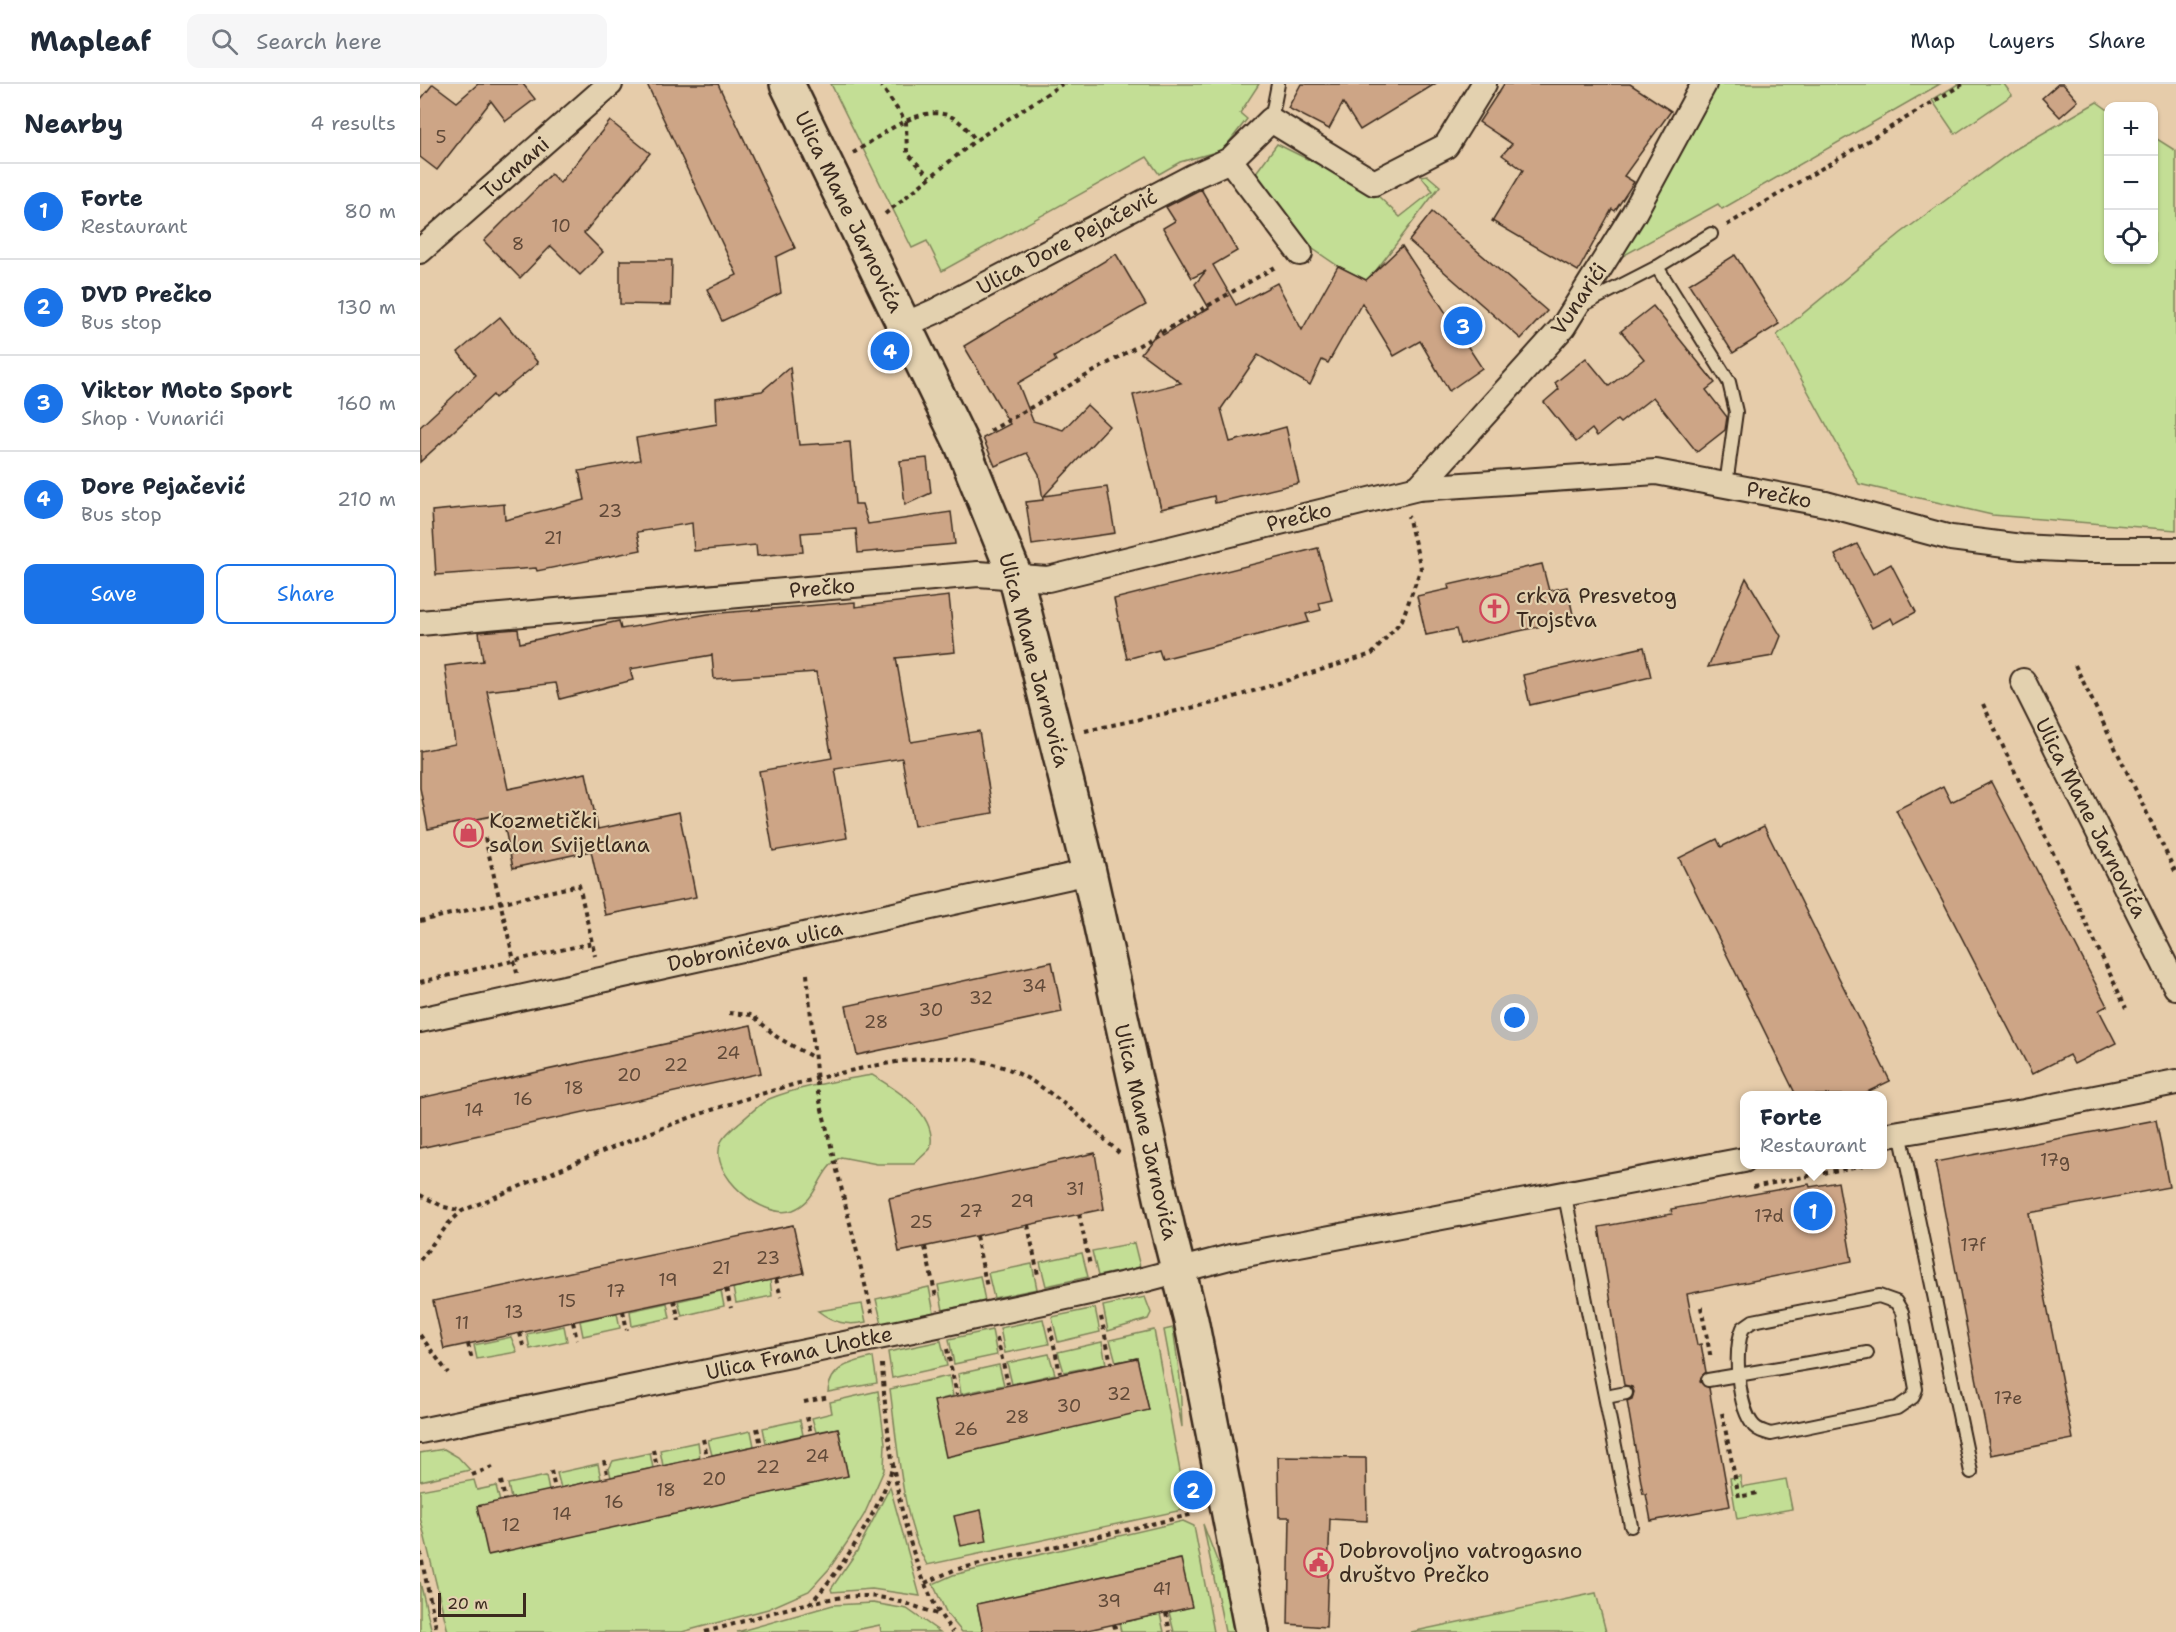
<!DOCTYPE html>
<html lang="en">
<head>
<meta charset="utf-8">
<style>
	:root { --surface:#fff; --page:#f6f6f7; --text:#1f2937; --muted:#747a83; --line:#e0e1e3; --accent:#1a73e8 }
	body { margin:0; font-family:"Shantell Sans",sans-serif; background:var(--page); color:var(--text) }
	.controls { position:absolute; right:18px; top:18px; display:grid; overflow:hidden; border-radius:12px; box-shadow:0 2px 4px #0004 }
	.controls button { width:54px; height:54px; display:grid; place-items:center; padding:0; border:0; border-bottom:2px solid var(--line); background:var(--surface); color:var(--text); font:30px sans-serif }
	.scale { position:absolute; left:18px; bottom:15px; width:88px; box-sizing:border-box; padding-left:6px; border:3px solid #3b2a1e; border-top:0; font-size:16px; line-height:21px; white-space:nowrap; color:#3b2a1e; -webkit-text-stroke:4px #e3d1af; paint-order:stroke }
	.you { position:absolute; left:1095px; top:934px; width:21px; height:21px; margin:-15px; border:4px solid #fff; border-radius:50%; background:#1a73e8; box-shadow:0 0 0 9px #1a73e833 }
	.badge { display:grid; place-items:center; width:39px; height:39px; border-radius:50%; background:var(--accent); color:#fff; font-size:20px; font-weight:700 }
	.pin { position:absolute; translate:-50% -50%; border:3px solid #fff; box-shadow:0 2px 6px #0006 }
	.popup { position:absolute; left:1320px; top:1007px; width:147px; height:78px; box-sizing:border-box; display:grid; place-content:center; border-radius:12px; background:var(--surface); filter:drop-shadow(0 2px 4px #0005); font-size:20px; white-space:nowrap; color:var(--muted) }
	.popup b { font-size:22px; color:var(--text) }
	.popup::after { content:''; position:absolute; left:50%; top:100%; margin-left:-12px; border:12px solid transparent; border-top-color:var(--surface) }
	.list { margin:0; padding:0; list-style:none }
	h2 { display:flex; justify-content:space-between; align-items:center; height:78px; margin:0; padding:0 24px; font-size:26px }
	h2 small { font-size:20px; font-weight:400; color:var(--muted) }
	.list li { display:grid; grid-template-columns:39px 1fr auto; gap:18px; align-items:center; box-sizing:border-box; height:96px; padding:0 24px; border-top:2px solid var(--line) }
	.list b { display:block; font-size:22px; white-space:nowrap }
	.list p { margin:0; font-size:20px; white-space:nowrap; color:var(--muted) }
	.list em { font-size:20px; font-style:normal; color:var(--muted) }
	.actions { display:flex; gap:12px; padding:18px 24px }
	.actions a { flex:1; padding:14px 0; border:2px solid var(--accent); border-radius:12px; text-align:center; font-size:21px; color:var(--accent) }
	.actions .main { background:var(--accent); color:#fff }
	.icon { flex:none; width:33px; height:33px; fill:none; stroke:currentColor; stroke-width:2; stroke-linecap:round; stroke-linejoin:round }
	.map { position:relative; flex:none; width:1756px; height:1548px; overflow:hidden }
	header { display:flex; align-items:center; gap:36px; box-sizing:border-box; height:84px; padding:0 30px; background:var(--surface); border-bottom:2px solid var(--line) }
	header strong { font-size:28px }
	nav { display:flex; gap:33px; margin-inline-start:auto; font-size:21px }
	.search { width:420px; height:54px; background:var(--page); display:flex; align-items:center; gap:15px; box-sizing:border-box; padding:0 21px; border-radius:12px; color:var(--muted); font-size:22px }
	main { display:flex }
	aside { flex:1; background:var(--surface) }
	.map>svg:first-child { display:block }
</style>
</head>
<body>
<header>
<strong>Mapleaf</strong>
<div class="search"><svg class="icon" aria-label="search" viewBox="0 0 24 24"><circle cx="10" cy="10" r="6"/><path d="M15 15l6 6"/></svg>Search here</div>
<nav><a>Map</a><a>Layers</a><a>Share</a></nav>
</header>
<main>
<aside>
<h2>Nearby<small>4 results</small></h2>
<ul class="list">
<li><span class="badge">1</span><div><b>Forte</b><p>Restaurant</p></div><em>80 m</em></li>
<li><span class="badge">2</span><div><b>DVD Prečko</b><p>Bus stop</p></div><em>130 m</em></li>
<li><span class="badge">3</span><div><b>Viktor Moto Sport</b><p>Shop · Vunarići</p></div><em>160 m</em></li>
<li><span class="badge">4</span><div><b>Dore Pejačević</b><p>Bus stop</p></div><em>210 m</em></li>
</ul>
<div class="actions"><a class="main">Save</a><a>Share</a></div>
</aside>
<div class="map">
<svg width="1756" height="1548" viewBox="0 0 1756 1548">
	<rect width="100%" height="100%" fill="#e6ccaa"/>
	<filter id="ink" filterUnits="userSpaceOnUse"><feTurbulence type="fractalNoise" baseFrequency=".0167" numOctaves="2"/><feDisplacementMap in="SourceGraphic" scale="12" xChannelSelector="R" yChannelSelector="G"/><feConvolveMatrix kernelMatrix="1 2 1 2 8 2 1 2 1" color-interpolation-filters="sRGB"/></filter>
	<g filter="url(#ink)">
		<g fill="#c3de95" stroke="#7f845a" stroke-width="1.5">
			<path d="M411 0H839L820 29 827 35 803 66 760 78 739 90 727 73 522 187 507 157 492 164Z"/>
			<path d="M1292 0H1520L1302 125 1298 120 1201 173Z"/>
			<path d="M1538 0H1584L1592 11 1535 50 1512 16Z"/>
			<path d="M1677 18 1688 26V176H1734V53L1756 67V446L1572 431 1439 400 1357 251 1481 149 1594 66Z"/>
			<path d="M857 60 954 108 980 133 1013 107 1001 92 1007 91 1020 102 948 197 918 182 893 165 835 90Z"/>
			<path d="M452 991C477 1006 519 1031 510 1065L494 1080H457L421 1073C397 1087 400 1115 373 1126 344 1137 287 1090 301 1058 305 1050 314 1043 320 1038 329 1031 339 1020 349 1015 381 1002 418 997 452 991Z"/>
			<path d="M714 1159 720 1183 678 1192 672 1167Z"/>
			<path d="M662 1169 668 1193 626 1202 620 1178Z"/>
			<path d="M612 1180 617 1205 574 1214 568 1189Z"/>
			<path d="M560 1192 565 1217 523 1226 518 1201Z"/>
			<path d="M350 1196 352 1212 316 1219 313 1204Z"/>
			<path d="M509 1203 514 1229 462 1240 456 1215Z"/>
			<path d="M301 1207 304 1222 262 1232 258 1217Z"/>
			<path d="M725 1213 731 1229 728 1235 688 1247 683 1222Z"/>
			<path d="M247 1219 250 1234 212 1242 210 1227Z"/>
			<path d="M442 1220 446 1238C427 1242 414 1239 398 1227Z"/>
			<path d="M675 1224 680 1248 638 1258 632 1233Z"/>
			<path d="M197 1229 200 1244 163 1252 160 1237Z"/>
			<path d="M623 1235 629 1260 585 1269 580 1244Z"/>
			<path d="M144 1242 147 1257 110 1265 107 1250Z"/>
			<path d="M753 1244 760 1294 762 1343 744 1246Z"/>
			<path d="M572 1246 577 1271 534 1280 529 1255Z"/>
			<path d="M734 1246 767 1425 507 1481C482 1437 477 1356 470 1305L529 1292 533 1312 514 1317 729 1326 717 1274 696 1278 690 1256Z"/>
			<path d="M91 1253 97 1268 57 1275 54 1261Z"/>
			<path d="M521 1257 527 1282 472 1294 468 1268Z"/>
			<path d="M682 1258 686 1280 644 1288 638 1268Z"/>
			<path d="M629 1270 635 1290 592 1300 587 1279Z"/>
			<path d="M453 1273 457 1299 408 1308C410 1282 432 1278 453 1273Z"/>
			<path d="M579 1281 584 1301 541 1310 538 1290Z"/>
			<path d="M458 1307 465 1359 464 1386 444 1431 428 1457 409 1485 389 1507 348 1525 262 1548H28L0 1433V1406L54 1396 57 1406 76 1402 80 1418 69 1470 428 1392 418 1344 396 1348 392 1334 412 1329 410 1318Z"/>
			<path d="M380 1336 383 1351 346 1359 343 1344Z"/>
			<path d="M331 1347 334 1362 292 1371 288 1356Z"/>
			<path d="M278 1358 280 1374 243 1382 240 1366Z"/>
			<path d="M24 1365 38 1373 50 1386 0 1397V1369Z"/>
			<path d="M230 1369 233 1384 191 1393 189 1385 193 1377Z"/>
			<path d="M178 1380 181 1395 141 1404 137 1389Z"/>
			<path d="M126 1392 129 1407 91 1415 88 1400Z"/>
			<path d="M1320 1392 1322 1403 1366 1395 1372 1425 1317 1435 1310 1394Z"/>
			<path d="M470 1403 500 1512 452 1505 412 1508 411 1505 437 1467Z"/>
			<path d="M763 1437 774 1442 794 1548H754L749 1528 771 1523 760 1475 557 1520 563 1548H542L527 1530 513 1500 533 1491Z"/>
			<path d="M783 1440 806 1500 816 1548H805Z"/>
			<path d="M0 1498 12 1548H0Z"/>
			<path d="M1176 1509 1186 1548H991Z"/>
			<path d="M453 1519 487 1525 520 1548H461L460 1541 426 1548H317L413 1521Z"/>
			<path d="M740 1530 744 1548H701L699 1539Z"/>
		</g>
		<g fill="#cda586" stroke="#3b2a1e" stroke-width="1.5">
			<path d="M13 0 37 18 58 0H103L115 15 86 37 71 17 17 86 0 73V16Z"/>
			<path d="M227 0H298L375 164 356 173 361 209 302 237 287 205 317 191Z"/>
			<path d="M881 0H1015L940 46 923 19 909 45 868 24Z"/>
			<path d="M1084 0H1210L1251 27 1204 92 1214 98 1195 127 1192 125 1158 187 1072 137 1103 86 1082 71 1092 60 1059 38Z"/>
			<path d="M1638 0H1643L1658 17 1640 33 1622 14Z"/>
			<path d="M190 37 230 69 164 149 183 168 160 191 131 162 100 194 64 157 131 90 140 99Z"/>
			<path d="M781 105 817 167 793 181 816 221 857 199 882 246 918 182 946 196 982 162 1062 284 1029 307 1000 257 974 272 942 219 908 279 902 276 890 301 838 271 801 325 810 358 866 343 879 399 795 419 794 412 741 425 713 311 761 299 721 269 740 245 743 251 789 224 775 200 786 187 772 194 743 144 755 137 746 123Z"/>
			<path d="M1012 128 1127 227 1101 255 989 157Z"/>
			<path d="M696 170 726 221 634 273 636 277 598 299 613 337 643 346 667 321 689 342 624 412 687 403 695 449 612 461 606 418 623 416 619 390 607 369 575 382 563 354 590 340 544 262Z"/>
			<path d="M1315 171 1359 240 1313 269 1269 200Z"/>
			<path d="M200 176H252L251 221 200 220Z"/>
			<path d="M1233 222 1295 299 1286 306 1307 333 1305 346 1277 368 1233 313 1200 339 1197 336 1177 352 1172 345 1156 358 1124 318 1139 305 1135 299 1166 274 1189 302 1224 275 1201 247Z"/>
			<path d="M80 233 118 279 75 314 73 311 0 378V343L56 291 38 268Z"/>
			<path d="M370 283 379 361 430 358 435 420H442L448 440 531 428 535 460 438 469 436 445 381 449 383 468 337 472 336 461 274 467 272 439 217 448 221 466 117 487 116 484 16 491 12 427 84 420 85 436 165 416 159 387 220 376 216 354 297 340 296 314 342 307Z"/>
			<path d="M507 374 511 409 485 421 480 377Z"/>
			<path d="M1437 460 1453 490 1471 480 1496 528 1474 540 1471 534 1452 544 1415 471Z"/>
			<path d="M898 464 912 516 899 519 901 526 886 530 889 538 742 575 739 566 707 575 694 515Z"/>
			<path d="M1122 480 1129 507 1147 503 1154 535 1040 560 1036 545 1006 551 997 512 1029 505 1028 501Z"/>
			<path d="M1326 494 1361 552 1353 572 1288 583Z"/>
			<path d="M529 512 535 568 476 574 491 658 559 647 573 729 494 742 482 674 415 685 427 754 353 767 339 687 412 674 396 588 294 595 292 571 210 585 213 596 140 615 136 599 67 607 88 705 166 689 178 745 259 728 276 813 185 831 171 767 93 784 82 730 8 745 0 704V667L35 660 25 582 63 577 59 548 98 545 100 559 199 537 201 545 288 530 435 518V523Z"/>
			<path d="M1224 563 1231 593 1110 621 1103 591Z"/>
			<path d="M1571 698 1687 922 1679 926 1696 959 1654 980 1649 971 1612 990 1476 726 1523 702 1531 718Z"/>
			<path d="M1344 742 1470 997 1441 1011H1376L1259 774 1297 755 1301 763Z"/>
			<path d="M632 878 642 928 437 971 426 922Z"/>
			<path d="M331 941 341 989 0 1064V1014Z"/>
			<path d="M1736 1036 1749 1103 1609 1129 1653 1355 1571 1371 1515 1078Z"/>
			<path d="M675 1069 684 1125 479 1168 469 1114Z"/>
			<path d="M1418 1098 1432 1177 1267 1210 1277 1261 1281 1260 1286 1288 1281 1293 1280 1298 1289 1304 1310 1422 1231 1437 1226 1410H1223L1207 1317 1212 1315 1214 1308 1212 1303 1204 1301 1179 1143 1252 1130 1251 1125 1389 1100 1390 1103Z"/>
			<path d="M373 1141 384 1189 24 1265 13 1217Z"/>
			<path d="M717 1274 729 1326 526 1373 514 1317Z"/>
			<path d="M418 1344 428 1392 68 1471 57 1422Z"/>
			<path d="M858 1373 946 1374 947 1437 910 1435 906 1543 868 1540 870 1433H859Z"/>
			<path d="M561 1426 567 1457 541 1462 534 1432Z"/>
			<path d="M761 1475 772 1523 659 1548H563L557 1520Z"/>
		</g>
		<g fill="none" stroke-linecap="round" stroke-linejoin="round">
			<defs>
				<g id="lane">
					<path d="M851 36 858 0"/>
					<path d="M1237 183 1309 298 1316 328 1306 401"/>
					<path d="M1161 222 1237 183 1291 150"/>
					<path d="M1480 1048 1551 1388"/>
					<path d="M1145 1112 1211 1442"/>
					<path d="M1459 1212 1476 1218 1482 1228 1496 1305 1493 1313 1477 1324 1351 1350C1344 1348 1339 1347 1334 1342 1318 1324 1313 1266 1323 1244L1333 1237Z"/>
					<path d="M1288 1296 1447 1269"/>
					<path d="M1186 1313 1206 1309"/>
				</g>
				<g id="street">
					<path d="M810 76 851 36 954 99 1026 62 1064 0"/>
					<path d="M0 167 190 0"/>
					<path d="M484 241 516 227 774 92 810 76 880 169"/>
					<path d="M998 404 1143 243 1214 129 1284 0"/>
					<path d="M0 539 558 490 628 495 998 404 1236 388 1406 420 1531 454 1601 463 1660 466H1756"/>
					<path d="M1603 597 1756 903"/>
					<path d="M0 936 669 788"/>
					<path d="M1462 1052 1604 1028 1756 998"/>
					<path d="M0 1347 522 1240 715 1198 810 1173 1324 1076"/>
				</g>
				<path id="secondary" d="M367 0 542 361 596 494 669 788 748 1145 771 1236 832 1548"/>
			</defs>
			<use href="#lane" stroke="#3b2a1e" stroke-width="16"/>
			<use href="#street" stroke="#3b2a1e" stroke-width="28"/>
			<use href="#secondary" stroke="#3b2a1e" stroke-width="38"/>
			<g stroke="#3b2a1e" stroke-width="4" stroke-dasharray="4.5 4.5" stroke-linecap="butt">
				<path d="M460 0 486 38 487 69 510 93"/>
				<path d="M433 69C457 55 493 24 523 30 537 32 548 46 556 56L642 0"/>
				<path d="M465 130 556 56"/>
				<path d="M1307 141 1543 0"/>
				<path d="M570 347 857 182"/>
				<path d="M1655 581 1756 789"/>
				<path d="M1563 620 1706 924"/>
				<path d="M665 647 798 618 952 570 982 536 1001 484 988 432"/>
				<path d="M65 754 97 889"/>
				<path d="M0 837 159 801 175 872"/>
				<path d="M387 890 398 1009 452 1229"/>
				<path d="M0 898 172 859"/>
				<path d="M309 929 332 931 357 953 394 974"/>
				<path d="M1333 1103 1449 1080"/>
				<path d="M0 1111 24 1123 42 1127"/>
				<path d="M659 1130 670 1181"/>
				<path d="M608 1141 618 1191"/>
				<path d="M556 1152 567 1203"/>
				<path d="M505 1163 516 1213"/>
				<path d="M0 1176 29 1139 42 1127C172 1072 301 1013 439 985 486 975 536 967 583 983 623 997 669 1040 699 1069"/>
				<path d="M356 1195 361 1213"/>
				<path d="M306 1205 311 1224"/>
				<path d="M254 1216 259 1236"/>
				<path d="M1281 1223 1291 1275"/>
				<path d="M203 1227 207 1246"/>
				<path d="M681 1233 691 1279"/>
				<path d="M153 1238 157 1256"/>
				<path d="M630 1243 640 1289"/>
				<path d="M100 1249 104 1266"/>
				<path d="M0 1251 28 1289"/>
				<path d="M577 1254 588 1300"/>
				<path d="M48 1260 52 1276"/>
				<path d="M527 1265 537 1311"/>
				<path d="M462 1280C466 1355 484 1490 533 1548"/>
				<path d="M384 1318 409 1313"/>
				<path d="M1302 1329 1319 1413 1337 1409"/>
				<path d="M387 1333 391 1350"/>
				<path d="M337 1344 341 1361"/>
				<path d="M283 1355 287 1372"/>
				<path d="M233 1366 237 1383"/>
				<path d="M184 1376 188 1394"/>
				<path d="M131 1387 135 1405"/>
				<path d="M52 1391 77 1381"/>
				<path d="M81 1397 85 1416"/>
				<path d="M0 1468 17 1548"/>
				<path d="M505 1499 534 1486 774 1430"/>
				<path d="M389 1520C419 1491 462 1422 473 1381"/>
				<path d="M746 1529 750 1548"/>
				<path d="M694 1540 696 1548"/>
				<path d="M285 1548C332 1536 398 1511 446 1512 471 1513 494 1522 517 1530"/>
			</g>
			<use href="#lane" stroke="#e3d1af" stroke-width="12"/>
			<use href="#street" stroke="#e3d1af" stroke-width="24"/>
			<use href="#secondary" stroke="#e3d1af" stroke-width="33"/>
		</g>
	</g>
	<defs>
		<symbol id="church-ring" viewBox="-11 -11 22 22"><circle r="9.5" fill="#e3d1af" stroke="#d1495b" stroke-width="1.5"/><path d="M-1.2-6h2.4v3.5h3.3v2.4h-3.3V6h-2.4V-.1h-3.3v-2.4h3.3Z" fill="#d1495b"/></symbol>
		<symbol id="shop-ring" viewBox="-11 -11 22 22"><circle r="9.5" fill="#e3d1af" stroke="#d1495b" stroke-width="1.5"/><path d="M-5-2.5h2.3a2.7 3.5 0 0 1 5.4 0H5L5.5 6h-11ZM-1.5-2.5h3a1.5 2.3 0 0 0-3 0Z" fill="#d1495b"/></symbol>
		<symbol id="civic-ring" viewBox="-11 -11 22 22"><circle r="9.5" fill="#e3d1af" stroke="#d1495b" stroke-width="1.5"/><path d="M-.6-6.5H3V-4.5H.6V-3L4-1V1h2V6H-6V1h2V-1L-.6-3ZM-1.2 2.5V6h2.4V2.5Z" fill="#d1495b"/></symbol>
	</defs>
	<g fill-rule="evenodd">
		<use href="#church-ring" x="1058" y="508" width="33" height="33"/>
		<use href="#shop-ring" x="32" y="732" width="33" height="33"/>
		<use href="#civic-ring" x="882" y="1462" width="33" height="33"/>
	</g>
	<g text-anchor="middle" dominant-baseline="central" stroke-width="4.5" stroke-linejoin="round" paint-order="stroke">
		<g font-size="18" fill="#604938">
			<text x="21" y="53">5</text>
			<text x="141" y="142">10</text>
			<text x="98" y="160">8</text>
			<text x="190" y="427">23</text>
			<text x="133" y="454">21</text>
			<text x="614" y="902">34</text>
			<text x="561" y="914">32</text>
			<text x="511" y="926">30</text>
			<text x="456" y="938">28</text>
			<text x="308" y="969">24</text>
			<text x="256" y="981">22</text>
			<text x="209" y="991">20</text>
			<text x="154" y="1004">18</text>
			<text x="103" y="1015">16</text>
			<text x="54" y="1026">14</text>
			<text x="1635" y="1076">17g</text>
			<text x="655" y="1105">31</text>
			<text x="602" y="1117">29</text>
			<text x="551" y="1127">27</text>
			<text x="1349" y="1132">17d</text>
			<text x="501" y="1138">25</text>
			<text x="1553" y="1161">17f</text>
			<text x="348" y="1174">23</text>
			<text x="301" y="1184">21</text>
			<text x="248" y="1196">19</text>
			<text x="196" y="1207">17</text>
			<text x="147" y="1217">15</text>
			<text x="94" y="1228">13</text>
			<text x="42" y="1239">11</text>
			<text x="699" y="1310">32</text>
			<text x="1588" y="1314">17e</text>
			<text x="649" y="1322">30</text>
			<text x="597" y="1333">28</text>
			<text x="546" y="1345">26</text>
			<text x="397" y="1372">24</text>
			<text x="348" y="1383">22</text>
			<text x="294" y="1395">20</text>
			<text x="246" y="1406">18</text>
			<text x="194" y="1418">16</text>
			<text x="142" y="1430">14</text>
			<text x="91" y="1441">12</text>
			<text x="742" y="1505">41</text>
			<text x="689" y="1517">39</text>
		</g>
		<g font-size="21" fill="#3b2a1e" stroke="#e3d1af">
			<text transform="translate(95 84) rotate(-41)">Tucmani</text>
			<text transform="translate(429 128) rotate(64)">Ulica Mane Jarnovića</text>
			<text transform="translate(647 158) rotate(-28)">Ulica Dore Pejačević</text>
			<text transform="translate(1159 215) rotate(-56)">Vunarići</text>
			<text transform="translate(1359 411) rotate(11)">Prečko</text>
			<text transform="translate(879 433) rotate(-14)">Prečko</text>
			<text transform="translate(402 504) rotate(-5)">Prečko</text>
			<text transform="translate(614 576) rotate(75)">Ulica Mane Jarnovića</text>
			<text transform="translate(1671 734) rotate(63)">Ulica Mane Jarnovića</text>
			<text transform="translate(335 862) rotate(-12)">Dobronićeva ulica</text>
			<text transform="translate(726 1048) rotate(77)">Ulica Mane Jarnovića</text>
			<text transform="translate(379 1269) rotate(-12)">Ulica Frana Lhotke</text>
		</g>
		<g font-size="21" fill="#3b2a1e" stroke="#e3d1af" text-anchor="start">
			<text x="1096" y="512">crkva Presvetog<tspan x="1096" dy="24">Trojstva</tspan></text>
			<text x="69" y="737">Kozmetički<tspan x="69" dy="24">salon Svijetlana</tspan></text>
			<text x="919" y="1467">Dobrovoljno vatrogasno<tspan x="919" dy="24">društvo Prečko</tspan></text>
		</g>
	</g>
</svg>
<div class="controls">
<button>+</button>
<button>−</button>
<button><svg class="icon" aria-label="locate" viewBox="0 0 24 24"><circle cx="12" cy="12" r="6"/><path d="M12 2v4M12 18v4M2 12h4M18 12h4"/></svg></button>
</div>
<div class="scale">20 m</div>
<div class="you"></div>
<div class="pin badge" style="left:1393px;top:1127px">1</div>
<div class="popup"><b>Forte</b>Restaurant</div>
<div class="pin badge" style="left:773px;top:1406px">2</div>
<div class="pin badge" style="left:1043px;top:242px">3</div>
<div class="pin badge" style="left:470px;top:267px">4</div>
</div>
</main>
</body>
</html>
